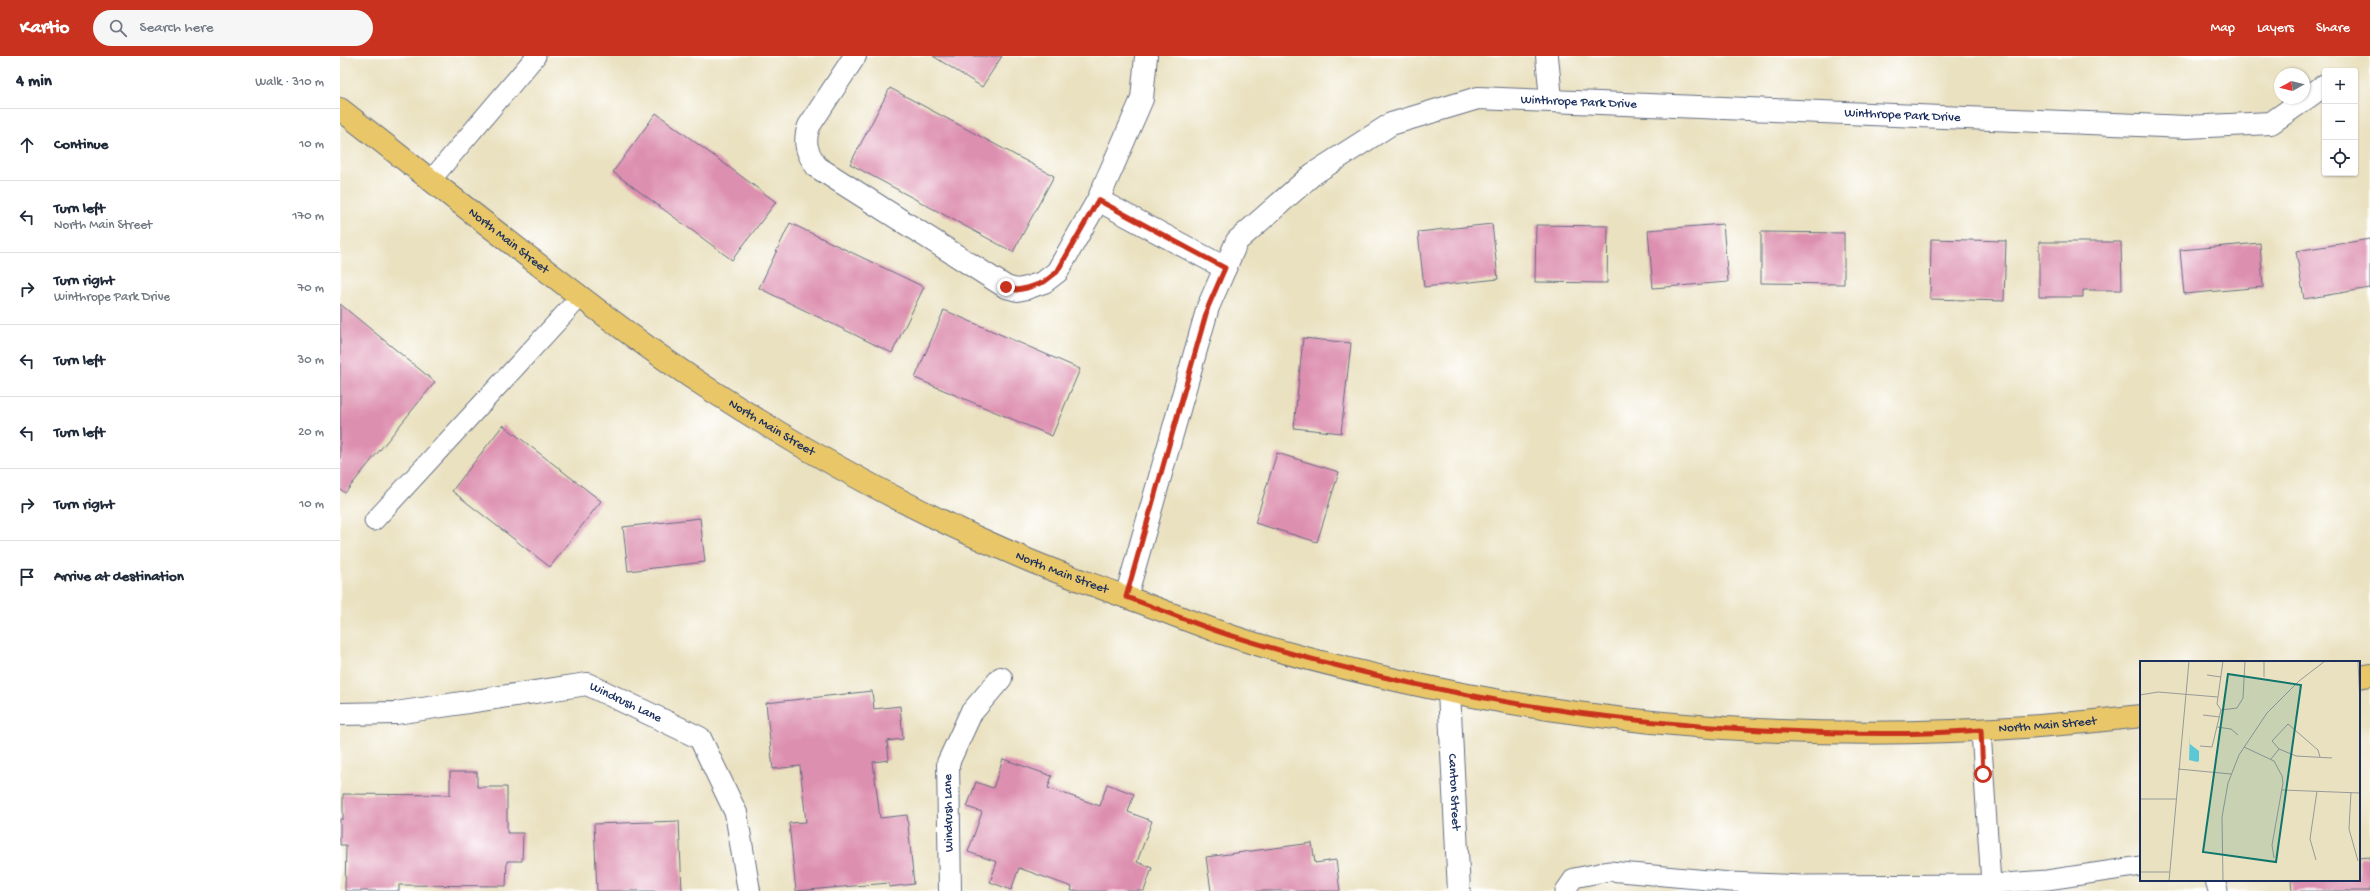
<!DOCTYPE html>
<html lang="en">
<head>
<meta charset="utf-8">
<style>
	:root { --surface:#fff; --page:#f6f6f7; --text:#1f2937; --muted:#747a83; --line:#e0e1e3; --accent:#c8321e }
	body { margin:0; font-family:"Gochi Hand",sans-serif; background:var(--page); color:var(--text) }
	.controls { position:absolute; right:12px; top:12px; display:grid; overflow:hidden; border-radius:4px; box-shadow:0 1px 3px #0004 }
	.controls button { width:36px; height:36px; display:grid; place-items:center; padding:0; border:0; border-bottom:1px solid var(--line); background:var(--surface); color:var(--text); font:20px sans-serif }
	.compass { position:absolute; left:1934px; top:12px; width:36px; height:36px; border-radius:50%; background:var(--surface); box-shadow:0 1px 3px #0004; rotate:262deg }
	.stop { position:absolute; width:12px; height:12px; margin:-9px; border:3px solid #c8321e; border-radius:50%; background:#fff }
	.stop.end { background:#c8321e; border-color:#fff; box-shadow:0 1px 4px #0008 }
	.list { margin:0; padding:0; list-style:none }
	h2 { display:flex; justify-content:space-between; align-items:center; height:52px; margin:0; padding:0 16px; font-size:17px }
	h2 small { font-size:13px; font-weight:400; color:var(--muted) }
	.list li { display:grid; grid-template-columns:26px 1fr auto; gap:12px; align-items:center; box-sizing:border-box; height:72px; padding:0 16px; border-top:1px solid var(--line) }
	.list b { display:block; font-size:15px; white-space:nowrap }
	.list p { margin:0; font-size:13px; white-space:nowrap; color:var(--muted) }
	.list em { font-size:13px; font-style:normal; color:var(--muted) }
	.icon { flex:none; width:22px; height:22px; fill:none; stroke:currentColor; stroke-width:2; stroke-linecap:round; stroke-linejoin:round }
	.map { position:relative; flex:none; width:2030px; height:835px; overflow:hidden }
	header { display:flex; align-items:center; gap:24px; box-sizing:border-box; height:56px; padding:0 20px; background:var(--accent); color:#fff }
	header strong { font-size:19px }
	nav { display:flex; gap:22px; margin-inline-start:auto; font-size:14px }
	.search { width:280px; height:36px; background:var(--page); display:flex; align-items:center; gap:10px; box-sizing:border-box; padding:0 14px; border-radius:22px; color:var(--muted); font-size:15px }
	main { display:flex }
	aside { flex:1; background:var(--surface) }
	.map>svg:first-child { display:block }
</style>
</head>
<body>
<header>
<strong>Kartio</strong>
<div class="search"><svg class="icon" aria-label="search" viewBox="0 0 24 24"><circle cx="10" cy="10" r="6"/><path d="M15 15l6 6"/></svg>Search here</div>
<nav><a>Map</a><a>Layers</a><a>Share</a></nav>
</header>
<main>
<aside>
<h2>4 min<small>Walk · 310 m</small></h2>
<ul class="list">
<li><svg class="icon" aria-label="ahead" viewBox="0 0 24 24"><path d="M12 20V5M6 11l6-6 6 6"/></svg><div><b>Continue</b></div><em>10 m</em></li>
<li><svg class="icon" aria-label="left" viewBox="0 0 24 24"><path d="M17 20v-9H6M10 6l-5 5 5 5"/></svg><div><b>Turn left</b><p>North Main Street</p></div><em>170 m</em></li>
<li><svg class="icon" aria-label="right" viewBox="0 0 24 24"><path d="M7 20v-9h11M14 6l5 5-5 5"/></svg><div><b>Turn right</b><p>Winthrope Park Drive</p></div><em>70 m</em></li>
<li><svg class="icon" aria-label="left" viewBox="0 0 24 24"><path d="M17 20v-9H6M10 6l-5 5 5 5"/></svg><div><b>Turn left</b></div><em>30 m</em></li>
<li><svg class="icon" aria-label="left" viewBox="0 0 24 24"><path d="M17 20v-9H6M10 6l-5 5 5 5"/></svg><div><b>Turn left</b></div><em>20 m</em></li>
<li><svg class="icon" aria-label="right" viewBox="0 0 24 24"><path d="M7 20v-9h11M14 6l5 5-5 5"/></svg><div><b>Turn right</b></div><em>10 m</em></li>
<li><svg class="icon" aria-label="arrive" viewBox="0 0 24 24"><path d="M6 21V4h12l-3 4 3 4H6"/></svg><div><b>Arrive at destination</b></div></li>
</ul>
</aside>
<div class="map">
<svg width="2030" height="835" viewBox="0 0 2030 835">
	<rect width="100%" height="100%" fill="#fff"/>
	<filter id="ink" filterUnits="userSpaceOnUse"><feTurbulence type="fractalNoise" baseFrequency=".025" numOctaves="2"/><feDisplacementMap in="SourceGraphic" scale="8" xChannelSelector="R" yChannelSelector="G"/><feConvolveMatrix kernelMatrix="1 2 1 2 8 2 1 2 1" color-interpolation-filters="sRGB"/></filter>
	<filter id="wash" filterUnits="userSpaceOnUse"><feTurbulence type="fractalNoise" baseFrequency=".012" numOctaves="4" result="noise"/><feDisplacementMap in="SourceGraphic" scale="16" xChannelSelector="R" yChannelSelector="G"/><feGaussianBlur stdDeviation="0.9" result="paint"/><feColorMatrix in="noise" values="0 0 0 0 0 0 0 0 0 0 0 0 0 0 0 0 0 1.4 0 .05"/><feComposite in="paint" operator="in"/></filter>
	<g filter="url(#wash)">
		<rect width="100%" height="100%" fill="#eae1c0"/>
		<g id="blocks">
			<g fill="#dd8faf">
				<path d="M593 0H662L642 31Z"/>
				<path d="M550 32 714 120 673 196 510 108Z"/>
				<path d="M316 57 436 146 392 204 273 116Z"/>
				<path d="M450 167 584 231 552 297 419 232Z"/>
				<path d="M1152 168 1158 223 1084 231 1078 176Z"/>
				<path d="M1383 168 1388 226 1313 232 1308 174Z"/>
				<path d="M1196 169 1268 170 1267 227 1195 226Z"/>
				<path d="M1421 176 1504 177V228L1421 227Z"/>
				<path d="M1591 183 1666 185 1664 245 1590 243Z"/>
				<path d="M2030 183V232L1964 243 1956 195Z"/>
				<path d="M1699 186H1781L1782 234H1743V241H1699Z"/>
				<path d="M1920 187 1923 231 1844 238 1840 194Z"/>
				<path d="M0 248 95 326 5 437 0 433Z"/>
				<path d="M604 254 740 313 712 380 575 322Z"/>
				<path d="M963 282 1011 287 1001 377 954 372Z"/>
				<path d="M163 369 261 445 210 511 112 435Z"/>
				<path d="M937 397 999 416 977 486 915 467Z"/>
				<path d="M360 462 365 506 288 515 283 471Z"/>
				<path d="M532 635 534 653 560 650 563 683 547 685 549 704 533 706 540 762 567 759 574 828 549 831V827L456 835 449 767 466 766 460 710 433 713 426 647Z"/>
				<path d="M663 703 712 720 708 732 760 750 767 728 794 738 788 756 812 765 797 806 812 812 804 835H731L732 831 679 812 671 834 650 826 657 806 628 796 642 756 627 751 636 726 653 732Z"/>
				<path d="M110 716H137V731H167V777H183L182 805H167L166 830 59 829V835H5L6 789H0V763H3V738L110 739Z"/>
				<path d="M339 765 342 835H257L254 768Z"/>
				<path d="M972 787 975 807 996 804 1000 835H871L866 801Z"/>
				<path d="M2030 801V835H1952L1951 824H2019V802Z"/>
			</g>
		</g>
	</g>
	<g filter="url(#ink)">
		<use href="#blocks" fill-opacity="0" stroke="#636d80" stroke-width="1"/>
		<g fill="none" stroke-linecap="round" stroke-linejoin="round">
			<defs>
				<g id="service">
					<path d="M91 124 196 0"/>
					<path d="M34 465 240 241"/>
					<path d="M1641 675 1651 828"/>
					<path d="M1875 824 1878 835"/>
					<path d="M1225 835 1234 822 1269 815 1390 826 1462 829 1651 828 1707 824 1801 810"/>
				</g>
				<g id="minor">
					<path d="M515 0 469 70C463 87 467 97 477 111L666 231 677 234 687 232 704 226 717 216 758 144"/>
					<path d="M806 0 802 43 758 144 885 212"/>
					<path d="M1207 0 1211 44"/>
					<path id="s1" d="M786 541 868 251 897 185 973 118 1051 68 1138 42 1847 71 1931 67 1985 29"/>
					<path id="s2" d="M0 658 56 657 247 628 360 682 396 757 409 835"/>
					<path d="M610 835 608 707 631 657 661 622"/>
				</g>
				<g id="tertiary">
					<path id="s3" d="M1109 636 1119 835"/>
				</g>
				<g id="primary">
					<path id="s4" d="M0 53C62 101 124 150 186 199 246 245 305 292 369 333 468 397 573 455 681 501 715 516 749 527 783 540 817 552 851 566 885 578 940 597 999 611 1056 624 1301 680 1552 690 1801 660"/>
					<path d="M2019 621 2030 619"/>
				</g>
			</defs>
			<use href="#service" stroke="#636d80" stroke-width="21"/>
			<use href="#minor" stroke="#636d80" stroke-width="24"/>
			<use href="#tertiary" stroke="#636d80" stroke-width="24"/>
			<use href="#primary" stroke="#636d80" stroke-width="24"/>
			<use href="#service" stroke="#fff" stroke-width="19"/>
			<use href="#minor" stroke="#fff" stroke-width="22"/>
			<use href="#tertiary" stroke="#fff" stroke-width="22"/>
			<use href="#primary" stroke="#e9c769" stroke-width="22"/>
		</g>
	</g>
	<g fill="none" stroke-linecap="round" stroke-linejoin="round" filter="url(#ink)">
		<path stroke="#c8321e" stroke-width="5" d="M666 231 677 234 687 232 704 226 717 216 758 144 885 212 868 251 786 541C820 553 854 568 889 579 1062 633 1241 665 1422 674 1495 678 1569 680 1641 674L1643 718"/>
	</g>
	<g text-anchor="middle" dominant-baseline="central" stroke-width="3.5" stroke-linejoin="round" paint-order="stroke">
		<g font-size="13" fill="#1b2f5e" stroke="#fff">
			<text stroke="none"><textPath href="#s1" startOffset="759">Winthrope Park Drive</textPath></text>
			<text stroke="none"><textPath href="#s1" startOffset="1083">Winthrope Park Drive</textPath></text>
			<text stroke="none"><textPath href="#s4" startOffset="214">North Main Street</textPath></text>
			<text stroke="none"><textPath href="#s4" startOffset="537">North Main Street</textPath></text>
			<text stroke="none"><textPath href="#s4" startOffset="862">North Main Street</textPath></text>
			<text stroke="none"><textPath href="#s2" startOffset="292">Windrush Lane</textPath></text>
			<text stroke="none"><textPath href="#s4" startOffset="1869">North Main Street</textPath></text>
			<text stroke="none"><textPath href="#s3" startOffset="100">Canton Street</textPath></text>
			<text transform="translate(609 757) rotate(-91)">Windrush Lane</text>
		</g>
	</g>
	<g transform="translate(1800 605)">
		<rect width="220" height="220" fill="#eae1c0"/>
		<path d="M50 72V83L59 90V100L57 101 49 99Z" fill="#5dc8d5"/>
		<path fill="none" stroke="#979a99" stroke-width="1" d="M83 0 77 43 81 49 97 47 103 37 105 0M124 0V16M218 0 220 43M67 14 81 16M0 34 18 31 78 36M63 54 80 56M77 66 91 68 98 74M60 85 72 86 81 49M104 86 134 100 142 115 143 122 132 184 134 197M139 88 132 80 148 63 178 89 180 96M131 98 139 88 156 95 192 97M38 108 91 113M142 129 220 132M211 131 209 168 218 200M0 138H36M176 199 170 178 177 130M0 211H30M29 220 49 0M83 220 82 156 88 122 99 94 127 52 159 20 185 0"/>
		<path fill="#0f766e" fill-opacity="0.15" stroke="#0f766e" stroke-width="2" d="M88 13 161 24 136 201 63 191Z"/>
		<rect width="220" height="220" fill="none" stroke="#1b2f5e" stroke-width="2"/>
	</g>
</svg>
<div class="controls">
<button>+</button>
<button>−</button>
<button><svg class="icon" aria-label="locate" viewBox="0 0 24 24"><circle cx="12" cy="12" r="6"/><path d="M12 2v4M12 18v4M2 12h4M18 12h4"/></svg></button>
</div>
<svg class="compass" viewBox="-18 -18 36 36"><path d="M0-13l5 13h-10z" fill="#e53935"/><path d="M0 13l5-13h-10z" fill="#747a83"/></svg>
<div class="stop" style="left:1643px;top:718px"></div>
<div class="stop end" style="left:666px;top:231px"></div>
</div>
</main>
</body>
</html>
